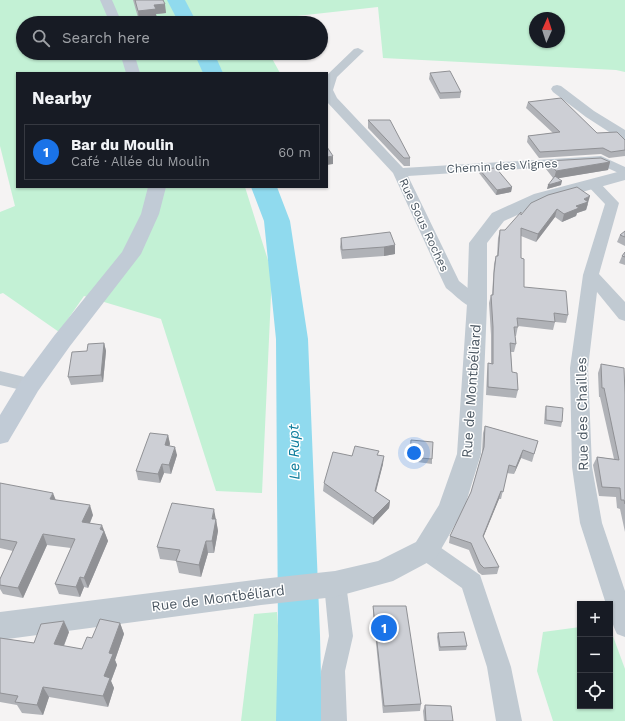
<!DOCTYPE html>
<html lang="en">
<head>
<meta charset="utf-8">
<style>
	:root { --surface:#171b24; --page:#20242c; --text:#f1f3f6; --muted:#9ea1a6; --line:#363941; --accent:#1a73e8 }
	body { margin:0; font-family:"Work Sans",sans-serif; background:var(--page); color:var(--text) }
	.controls { position:absolute; right:12px; bottom:12px; display:grid; overflow:hidden; border-radius:0px; box-shadow:0 1px 3px #0004 }
	.controls button { width:36px; height:36px; display:grid; place-items:center; padding:0; border:0; border-bottom:1px solid var(--line); background:var(--surface); color:var(--text); font:20px sans-serif }
	.compass { position:absolute; left:529px; top:12px; width:36px; height:36px; border-radius:50%; background:var(--surface); box-shadow:0 1px 3px #0004; rotate:3deg }
	.you { position:absolute; left:414px; top:453px; width:14px; height:14px; margin:-10px; border:3px solid #fff; border-radius:50%; background:#1a73e8; box-shadow:0 0 0 6px #1a73e833 }
	.badge { display:grid; place-items:center; width:26px; height:26px; border-radius:50%; background:var(--accent); color:#fff; font-size:13px; font-weight:700 }
	.pin { position:absolute; translate:-50% -50%; border:2px solid #fff; box-shadow:0 1px 4px #0006 }
	.list { margin:0; padding:0; list-style:none }
	h2 { display:flex; justify-content:space-between; align-items:center; height:52px; margin:0; padding:0 16px; font-size:17px }
	h2 small { font-size:13px; font-weight:400; color:var(--muted) }
	.list li { display:grid; grid-template-columns:26px 1fr auto; gap:12px; align-items:center; box-sizing:border-box; height:56px; margin:0 8px 8px; padding:0 8px; border:1px solid var(--line); border-radius:0px }
	.list b { display:block; font-size:15px; white-space:nowrap }
	.list p { margin:0; font-size:13px; white-space:nowrap; color:var(--muted) }
	.list em { font-size:13px; font-style:normal; color:var(--muted) }
	.icon { flex:none; width:22px; height:22px; fill:none; stroke:currentColor; stroke-width:2; stroke-linecap:round; stroke-linejoin:round }
	.map { position:relative; flex:none; width:625px; height:721px; overflow:hidden }
	.search { position:absolute; background:var(--surface); box-shadow:0 1px 3px #0004; left:16px; top:16px; width:312px; height:44px; display:flex; align-items:center; gap:10px; box-sizing:border-box; padding:0 14px; border-radius:22px; color:var(--muted); font-size:15px }
	.panel { position:absolute; background:var(--surface); box-shadow:0 1px 3px #0004; left:16px; top:72px; width:312px; height:116px; border-radius:0px }
	.map>svg:first-child { display:block }
</style>
</head>
<body>
<div class="map">
<svg width="625" height="721" viewBox="0 0 625 721">
	<rect width="100%" height="100%" fill="#f5f3f3"/>
	<g fill="#c3f1d5" fill-rule="evenodd">
		<path d="M0 0H625V72L616 70 383 58 378 7 251 21V23H23V53H269L280 73H17V187H245L272 273 262 493 216 491 161 319 84 296 59 332 3 293 0 294V212L15 206 0 146ZM535 18H559V42H535Z"/>
		<path d="M277 612 285 721H241L254 614Z"/>
		<path d="M580 627V706H610V628L625 669V721H553L537 671 543 632Z"/>
	</g>
	<g fill="none" stroke-linecap="round" stroke-linejoin="round">
		<g fill="#90daee" fill-rule="evenodd">
			<path d="M167 0H185L197 23H179Z"/>
			<path d="M194 53H214L223 73H203Z"/>
			<path d="M251 187H277L290 221 308 339 320 635 322 721H276L278 635 276 339 264 221Z"/>
		</g>
		<g fill="#c1cad2" fill-rule="evenodd">
			<path d="M358 48 364 51 337 77 333 90 337 98 403 168 601 156 625 167V176L599 164 408 176 459 281 483 300 485 304 483 308C469 312 457 296 446 288L444 284 393 173 327 102V75L354 49Z"/>
			<path d="M557 85 561 86 594 111 625 130V140L620 139 586 117 553 92 551 89 553 86Z"/>
			<path d="M593 180 598 181 619 203 599 274 625 302V321L619 319 597 292 588 368 592 467 602 523 625 591V637L617 634C612 624 610 615 610 604H606L580 523 572 467 570 368 583 275 605 204 586 184 588 181Z"/>
			<path d="M0 371 37 380 39 385 37 390 30 392 0 385Z"/>
			<path d="M426 540 434 543 480 575 511 667 522 721H496L487 667 462 588 418 557 415 550 418 543Z"/>
			<path d="M335 574 343 577 346 584 353 636 345 671 347 721H321V671L329 636 324 584 327 577Z"/>
		</g>
		<path fill="#c1cad2" fill-rule="evenodd" d="M625 170V180L546 202 504 221 487 243V304L481 454 464 509 436 558 393 581 335 597 261 605 0 640V612L261 579 335 571 378 561 416 542 439 505 457 454 467 304 469 243 492 213 534 194Z"/>
		<g fill="#c1cbd6" fill-rule="evenodd">
			<path d="M100 0H112L122 23H110Z"/>
			<path d="M120 53H134L140 73H126Z"/>
			<path d="M148 187H166L159 214 141 254 70 346 38 391 8 442 0 444V415L22 379 54 336 122 252 141 214Z"/>
		</g>
	</g>
	<g fill="#b0b2b7">
		<path d="M133 0H163L166 13 156 14 157 19 139 21Z"/>
		<path d="M430 73 461 92 460 98 440 99 429 79Z"/>
		<path d="M528 102 597 133 625 140V156L609 158 601 154 539 158 527 142 528 136 553 133 526 108Z"/>
		<path d="M368 120 410 158V166H404L368 128Z"/>
		<path d="M548 161 610 162 608 170 558 178 561 185 547 189 553 178 546 169Z"/>
		<path d="M479 169 512 187 511 192 496 195 479 173Z"/>
		<path d="M588 204 586 210 577 213 576 216 562 222 555 217 536 242 521 236V258L524 287 568 315 566 323 555 322 553 330 518 326 516 336H515L516 344 514 352H511L512 372 518 390 516 398 486 395 487 372 488 363 491 364V335L489 303 491 295H492L494 264 496 256H497L498 238 500 230H505L521 215Z"/>
		<path d="M625 231V246L617 242 620 235Z"/>
		<path d="M341 238 395 245V254L384 256 342 259 340 247Z"/>
		<path d="M625 252V265L619 263 622 256Z"/>
		<path d="M104 343 106 351 103 382 71 385 68 377 87 351Z"/>
		<path d="M601 364 625 394V532L620 509 617 508 616 497 599 496 593 465 597 457 614 459 600 397H599L598 373Z"/>
		<path d="M546 406 562 422 561 427 544 424 545 410Z"/>
		<path d="M485 426 538 441 532 462 521 458 514 474 507 473 501 499H499L483 537 499 567 497 574 482 575 478 572 469 550 449 543 450 536 471 492 482 453 483 433Z"/>
		<path d="M168 435 170 444 169 446 177 455 171 474 164 473 160 483 138 480 136 471Z"/>
		<path d="M411 440 432 459V464L410 461Z"/>
		<path d="M378 455 383 464 376 492 390 501 389 508 373 525 323 491 324 483 352 456Z"/>
		<path d="M0 483 56 500 93 515 90 523 104 531 108 541 88 588 84 587 80 597 59 594 55 584 71 548 47 545 23 598 3 594 0 589V579L13 551 0 548Z"/>
		<path d="M216 519 218 531 214 553H208L201 577 179 573 176 561 160 559 157 547Z"/>
		<path d="M373 606 421 704 420 711 383 713 373 613Z"/>
		<path d="M120 623 124 634 115 660 117 665 111 681 114 688 108 707 49 697 43 715 22 713 17 705 0 702V638L34 643 69 632 64 646 82 649 92 638Z"/>
		<path d="M438 633 467 646 466 650 439 651 437 637Z"/>
		<path d="M425 705 453 721H424L423 711Z"/>
	</g>
	<g fill="#909195">
		<path d="M165 4 166 13 156 14 157 19 139 21 138 11 154 5Z"/>
		<path d="M333 156V164L327 165V157Z"/>
		<path d="M610 162 608 170 554 179 556 171Z"/>
		<path d="M562 181 561 185 547 189 548 185Z"/>
		<path d="M512 187 511 192 496 195 497 190Z"/>
		<path d="M590 196 586 210 577 213 576 216 562 222 564 214 576 206 584 199Z"/>
		<path d="M557 209 555 217 536 242 538 234Z"/>
		<path d="M395 245V254L384 256V247Z"/>
		<path d="M104 343 106 351 103 382 101 375Z"/>
		<path d="M168 435 170 444 166 454 165 445Z"/>
		<path d="M175 447 177 455 171 474 169 465Z"/>
		<path d="M523 450 521 458 514 474 516 467Z"/>
		<path d="M384 456 383 464 374 498 375 491Z"/>
		<path d="M162 464 164 473 160 483 158 474Z"/>
		<path d="M501 491 499 499 481 543 483 536Z"/>
		<path d="M53 493 57 503 50 499Z"/>
		<path d="M390 501 389 508 373 525V518Z"/>
		<path d="M90 505 93 515 86 532 82 522Z"/>
		<path d="M214 509 218 531 214 553 212 541V519Z"/>
		<path d="M102 525 108 541 88 588 84 578Z"/>
		<path d="M43 534 47 545 23 598 18 588Z"/>
		<path d="M206 541 208 553 201 577 199 565Z"/>
		<path d="M80 577 84 587 80 597 76 587Z"/>
		<path d="M64 621 69 632 60 655 54 644Z"/>
		<path d="M120 623 124 634 115 660 117 665 111 681 114 688 108 707 103 696 104 676 109 653Z"/>
		<path d="M43 687 49 697 43 715 37 705Z"/>
	</g>
	<g fill="#cdcfd5" stroke="#909195">
		<path d="M135 0H163L165 4 154 5 156 9 138 11Z"/>
		<path d="M450 71 461 92 440 93 430 73Z"/>
		<path d="M561 98 597 133 617 132 625 140V150L611 152 603 148 540 152 528 136 560 132 528 102Z"/>
		<path d="M368 120H390L410 158H404Z"/>
		<path d="M327 147 333 156 327 157Z"/>
		<path d="M601 158 610 162 556 171 548 161Z"/>
		<path d="M496 168 512 187 497 190 479 169Z"/>
		<path d="M555 176 562 181 548 185Z"/>
		<path d="M577 187 590 196 584 199 588 202 576 206 579 208 564 214 557 209 538 234 521 228V258L524 259V287L566 291 568 315 554 313 555 322 517 318 518 327H514L516 344 510 343 512 372 517 373 518 390 488 387V363L493 364V327L491 295H493L494 273 496 256H498L500 230H505L521 212V215L531 203 548 195Z"/>
		<path d="M625 231V237L620 235Z"/>
		<path d="M390 232 395 245 384 247 342 250 341 238Z"/>
		<path d="M625 252V257L622 256Z"/>
		<path d="M104 343 101 375 68 377 72 352 87 351 88 344Z"/>
		<path d="M601 364 624 368 625 394V504L624 500H621L620 488 602 487 597 457 619 460 604 388H602Z"/>
		<path d="M546 406 563 408 562 422 546 420Z"/>
		<path d="M485 426 538 441 534 454 523 450 516 467 509 465 503 492 501 491 483 536 499 567 484 568 480 564 471 543 450 536 471 492 484 447Z"/>
		<path d="M150 433 168 435 165 445 175 447 169 465 162 464 158 474 136 471Z"/>
		<path d="M411 440 433 442 432 459 410 457Z"/>
		<path d="M355 446 379 451 377 455 384 456 375 491 390 501 373 518 324 483 333 452 352 456Z"/>
		<path d="M0 483 53 493 50 499 90 505 82 522 102 525 100 529 104 531 84 578 80 577 76 587 55 584 75 539 43 534 18 588 0 585V579L17 542 0 539Z"/>
		<path d="M172 503 214 509 212 519H216L212 541H206L199 565 176 561 180 550 157 547Z"/>
		<path d="M373 606H406L421 704 384 706Z"/>
		<path d="M100 619 120 623 109 653 113 654 104 676 110 678 103 696 43 687 37 705 15 702 18 696 0 693V638L34 643 41 624 64 621 54 644 82 649 87 637 92 638Z"/>
		<path d="M464 632 467 646 440 647 438 633Z"/>
		<path d="M425 705 451 706 453 721H426Z"/>
	</g>
	<g text-anchor="middle" dominant-baseline="central" stroke-width="3" stroke-linejoin="round" paint-order="stroke">
		<g font-size="12" fill="#4a5661" stroke="#fff">
			<text transform="translate(502 166) rotate(-3)">Chemin des Vignes</text>
			<text transform="translate(424 225) rotate(65)">Rue Sous Roches</text>
		</g>
		<g font-size="14" fill="#4a5661" stroke="#fff">
			<text transform="translate(471 391) rotate(-86)">Rue de Montbéliard</text>
			<text transform="translate(582 414) rotate(-91)">Rue des Chailles</text>
			<text transform="translate(218 598) rotate(-7)">Rue de Montbéliard</text>
		</g>
		<g font-size="15" font-style="italic" fill="#0c7c9b" stroke="#fff">
			<text transform="translate(294 452) rotate(-91)">Le Rupt</text>
		</g>
	</g>
</svg>
<div class="controls">
<button>+</button>
<button>−</button>
<button><svg class="icon" aria-label="locate" viewBox="0 0 24 24"><circle cx="12" cy="12" r="6"/><path d="M12 2v4M12 18v4M2 12h4M18 12h4"/></svg></button>
</div>
<svg class="compass" viewBox="-18 -18 36 36"><path d="M0-13l5 13h-10z" fill="#e53935"/><path d="M0 13l5-13h-10z" fill="#9ea1a6"/></svg>
<div class="you"></div>
<div class="pin badge" style="left:384px;top:628px">1</div>
<div class="search"><svg class="icon" aria-label="search" viewBox="0 0 24 24"><circle cx="10" cy="10" r="6"/><path d="M15 15l6 6"/></svg>Search here</div>
<section class="panel">
<h2>Nearby<small></small></h2>
<ul class="list">
<li><span class="badge">1</span><div><b>Bar du Moulin</b><p>Café · Allée du Moulin</p></div><em>60 m</em></li>
</ul>
</section>
</div>
</body>
</html>
